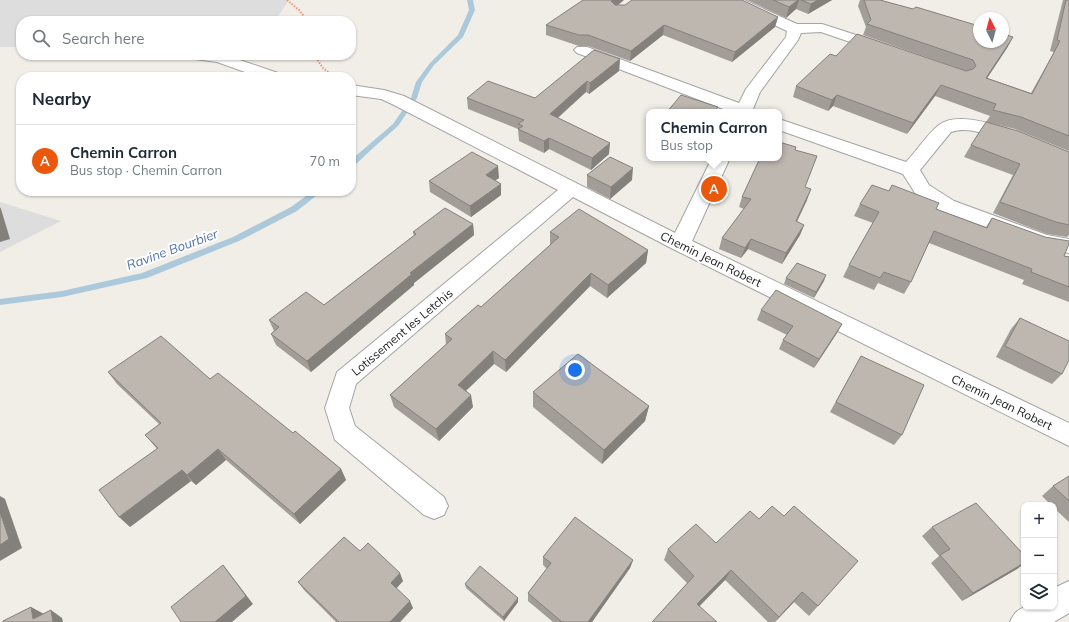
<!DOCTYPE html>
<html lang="en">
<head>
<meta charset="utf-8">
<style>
	:root { --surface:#fff; --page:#f2f2f3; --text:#1f2937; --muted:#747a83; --line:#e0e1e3; --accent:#ea580c }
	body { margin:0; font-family:Mulish,sans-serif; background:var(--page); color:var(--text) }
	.controls { position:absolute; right:12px; bottom:12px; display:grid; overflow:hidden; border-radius:8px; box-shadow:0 1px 3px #0004 }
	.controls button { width:36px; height:36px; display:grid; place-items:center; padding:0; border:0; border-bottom:1px solid var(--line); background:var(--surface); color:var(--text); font:20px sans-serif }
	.compass { position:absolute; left:973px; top:12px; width:36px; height:36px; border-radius:50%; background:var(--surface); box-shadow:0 1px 3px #0004; rotate:354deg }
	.you { position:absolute; left:575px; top:370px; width:14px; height:14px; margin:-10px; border:3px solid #fff; border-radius:50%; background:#1a73e8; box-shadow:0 0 0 6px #1a73e833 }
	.badge { display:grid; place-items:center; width:26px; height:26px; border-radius:50%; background:var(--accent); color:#fff; font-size:13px; font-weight:700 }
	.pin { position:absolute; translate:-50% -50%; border:2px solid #fff; box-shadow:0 1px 4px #0006 }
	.popup { position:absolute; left:646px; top:109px; width:136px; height:52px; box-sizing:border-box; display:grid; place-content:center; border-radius:8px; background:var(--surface); filter:drop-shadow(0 1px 3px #0005); font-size:13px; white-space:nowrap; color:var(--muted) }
	.popup b { font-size:15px; color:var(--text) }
	.popup::after { content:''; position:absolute; left:50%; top:100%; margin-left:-8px; border:8px solid transparent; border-top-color:var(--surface) }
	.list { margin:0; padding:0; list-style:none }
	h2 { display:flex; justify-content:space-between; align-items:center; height:52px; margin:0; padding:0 16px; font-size:17px }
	h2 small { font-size:13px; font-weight:400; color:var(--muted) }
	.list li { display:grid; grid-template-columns:26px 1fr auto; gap:12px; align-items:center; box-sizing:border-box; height:72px; padding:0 16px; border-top:1px solid var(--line) }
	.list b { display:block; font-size:15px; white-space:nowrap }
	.list p { margin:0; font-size:13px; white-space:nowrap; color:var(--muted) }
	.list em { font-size:13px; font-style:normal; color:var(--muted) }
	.icon { flex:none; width:22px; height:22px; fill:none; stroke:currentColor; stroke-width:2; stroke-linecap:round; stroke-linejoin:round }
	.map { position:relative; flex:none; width:1069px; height:622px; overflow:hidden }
	.search { position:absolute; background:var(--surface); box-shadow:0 1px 3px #0004; left:16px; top:16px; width:340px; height:44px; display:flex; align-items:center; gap:10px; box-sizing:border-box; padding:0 14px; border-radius:16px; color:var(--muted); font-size:15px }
	.panel { position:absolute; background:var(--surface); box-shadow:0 1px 3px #0004; left:16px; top:72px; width:340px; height:124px; border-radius:16px }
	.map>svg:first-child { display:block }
</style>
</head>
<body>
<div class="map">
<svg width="1069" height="622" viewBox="0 0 1069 622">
	<rect width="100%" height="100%" fill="#f0eee7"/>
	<g fill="#dedddd">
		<path d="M0 0H289L275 21H21V47H0Z"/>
		<path d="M0 202 61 221 0 252Z"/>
	</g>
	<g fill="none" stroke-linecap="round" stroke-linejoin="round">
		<g fill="#abc9da" fill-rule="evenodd">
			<path d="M467 0H473L475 10 463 37 434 65 422 82 417 98 398 126 373 148 354 166H351V160L393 124 411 98 416 82 430 63 458 35 469 10Z"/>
			<path d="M313 191H322L297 211 239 241 147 278 62 297 0 305V299L62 291 142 273 233 237 291 207Z"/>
		</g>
		<defs>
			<g id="minor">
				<path d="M726 0H744L797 24H822L887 45 890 48 887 51 882 53 821 32 801 33 798 40 760 92 753 109 754 112H731L577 53 574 50 577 47H587L739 103 746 89 786 37 787 31 728 3Z"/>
				<path d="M185 55H225L281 74 283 77H259L217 62 188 58Z"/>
				<path d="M351 85 384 90 404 96 675 233 712 158H730L692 241 1069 423V446L673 249 573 197 356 384 349 408 355 426 444 497 448 506 444 515 434 519 424 515 335 440 325 408 337 372 558 190 392 104 381 99 351 95Z"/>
				<path d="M779 119 906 162C915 153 929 132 939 125 957 111 997 125 1016 132L1019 136 1016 140C998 144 978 124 951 132L920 170 929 185 954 201 1047 235 1069 239V253L1037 247 940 211 915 193 903 174 779 130Z"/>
				<path d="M1069 581V613L1054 622H1010C1019 601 1033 607 1054 607V588Z"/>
			</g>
		</defs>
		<use href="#minor" stroke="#a4a4a4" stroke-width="2"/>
		<g stroke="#f09678" stroke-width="2" stroke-dasharray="1.5 1.5" stroke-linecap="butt">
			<path d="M287 0 299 10 308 21"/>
			<path d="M314 55 323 68 334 77"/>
		</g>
		<use href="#minor" fill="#fff" fill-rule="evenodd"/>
	</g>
	<g fill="#a39d97">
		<path d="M624 0 617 5 778 17 775 27 732 62 663 35 630 61 588 46H579L546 35V25Z"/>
		<path d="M747 0H832L808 14 796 9 786 18Z"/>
		<path d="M860 0H880L1013 37 1007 48 987 78 1031 93 1054 52 1050 51 1063 0H1069V151L1015 129 986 122 990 116 935 96 907 134 833 106 828 111 793 97 796 86 966 71 863 35 866 27 858 6Z"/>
		<path d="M620 59 619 71 589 94 586 92 558 118 609 154 591 170 549 149 544 153 519 141 518 129 468 109 467 98H535Z"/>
		<path d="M971 145 1069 152V235L1067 237 1047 234 993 213 1013 175 964 157Z"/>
		<path d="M795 150 805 187 807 200 797 222 804 225 800 235 782 264 748 249 741 258 719 249 722 238 744 209 739 207 742 197Z"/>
		<path d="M587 175 632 180 610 199 587 187Z"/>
		<path d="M499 178 495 180 501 184V195L471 217 430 192 429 181Z"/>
		<path d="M860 204 936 209 986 227 992 218 1064 256 1069 257V302L1022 284 1024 280 929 243 911 282 904 294 878 283 874 290 843 277 849 265 873 223 854 216Z"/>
		<path d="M473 224 474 235 414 283V285L311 372 276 345 271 334 274 331 269 320 324 305 414 236 413 232Z"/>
		<path d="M550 232 648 250 646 263 607 298 590 286 506 372 494 364 466 391 473 407 439 441 394 407 390 395 446 345 445 334 481 307 550 245Z"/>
		<path d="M826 275 814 298 784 284 786 278Z"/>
		<path d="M761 310 842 324 837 333 814 368 779 349 783 340 787 335 757 320Z"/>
		<path d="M1020 318 1062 374 1052 384 996 357 1011 329Z"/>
		<path d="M861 356 902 435 894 445 830 412Z"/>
		<path d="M108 372 210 379 293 433 341 469 346 480 300 524 226 460 196 485 191 481 130 527 157 449 145 435 159 424 117 384Z"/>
		<path d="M533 392 649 406 645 421 602 464 533 407Z"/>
		<path d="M1069 476V522L1054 508V505H1051L1042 496 1053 486Z"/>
		<path d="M784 516 858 561 809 616 794 602 775 622H768L725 580 700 606 652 622 687 583 664 560 668 549 716 543 759 519Z"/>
		<path d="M932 527 1024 555V564L1017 569 962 601 931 563 939 556 922 536Z"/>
		<path d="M360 551 403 581 396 588 413 608 400 622H336L304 590 298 582Z"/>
		<path d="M543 557 633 560 630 568 592 622H553L528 601V593L547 569 543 565Z"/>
		<path d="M465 584 518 602 504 621 466 588Z"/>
	</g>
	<g fill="#84807b">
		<path d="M612 0H624L611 11V1Z"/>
		<path d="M798 0H799L796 9 786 18 789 7Z"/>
		<path d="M818 0H832L808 14 811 4Z"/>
		<path d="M778 17 775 27 732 62 735 52Z"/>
		<path d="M664 25 663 35 630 61 631 51Z"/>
		<path d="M1013 37 1007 48 980 89 986 78Z"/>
		<path d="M620 59 619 71 589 94 590 83Z"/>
		<path d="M587 81 586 92 549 125 550 114Z"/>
		<path d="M941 85 935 96 907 134 913 123Z"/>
		<path d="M837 95 833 106 828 111 832 100Z"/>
		<path d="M549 138V149L544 153V141Z"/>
		<path d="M610 143 609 154 591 170 592 158Z"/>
		<path d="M498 166 499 178 487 186 486 175Z"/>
		<path d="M633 168 632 180 610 199 611 187Z"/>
		<path d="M501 184V195L471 217 470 206Z"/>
		<path d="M811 189 807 200 792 231 796 221Z"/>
		<path d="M0 207 1 209 10 239 0 242Z"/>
		<path d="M473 224 474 235 414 283V285L311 372 307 361 410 273Z"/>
		<path d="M804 225 800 235 782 264 786 253Z"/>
		<path d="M751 239 748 249 741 258 745 248Z"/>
		<path d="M648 250 646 263 607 298 608 285Z"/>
		<path d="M591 273 590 286 506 372 505 360Z"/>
		<path d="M826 275 824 281 814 298 816 292Z"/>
		<path d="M842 324 837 333 814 368 819 359Z"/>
		<path d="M493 351 494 364 459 397 458 385Z"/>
		<path d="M471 395 473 407 439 441 436 429Z"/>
		<path d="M649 406 645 421 602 464 604 450Z"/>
		<path d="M218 449 226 460 196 485 187 475Z"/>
		<path d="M341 469 346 480 300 524 294 514Z"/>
		<path d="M182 470 191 481 130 527 119 517Z"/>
		<path d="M0 496 5 499 22 548 0 561Z"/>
		<path d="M633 560 630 568 592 622H588Z"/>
		<path d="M1024 563 1017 569 962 601 973 593Z"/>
		<path d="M223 565 230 574 253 604 232 622H215Z"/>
		<path d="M731 570 725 580 692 613 697 604Z"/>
		<path d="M400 573 403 581 394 591 391 583Z"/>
		<path d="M802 592 794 602 775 622 779 617Z"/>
		<path d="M518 598V602L504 621 503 617Z"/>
		<path d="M410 601 413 608 400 622H390Z"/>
		<path d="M31 607 44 614 33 619Z"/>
		<path d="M51 610 62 618 63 622H53Z"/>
	</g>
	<g fill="#bdb7b0" stroke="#84807b">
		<path d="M583 0H612L611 1 615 5H625L632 0H742L778 17 735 52 664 25 631 51 588 35H579L546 25Z"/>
		<path d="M773 0H798L789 7Z"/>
		<path d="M801 0H818L811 4Z"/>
		<path d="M864 0H880L913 9 916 7 979 26V42H1003V34L1013 37 986 78 1032 94 1060 41 1057 40 1066 0H1069V136L1021 117 993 110 996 104 941 85 913 123 837 95 832 100 796 86 830 54 836 56 857 34 966 71 973 69 976 66 973 60 867 24 871 20Z"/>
		<path d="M594 50 620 59 590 83 587 81 550 114 610 143 592 158 549 138 544 141 518 129 523 126 518 124 524 120 467 98 488 81 535 98Z"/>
		<path d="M681 95 718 107 714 112H667Z"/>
		<path d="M986 122 1018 131 1069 152V225L1056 222 1000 202 1020 164 971 145Z"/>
		<path d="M779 142 796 147 795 150 817 156 805 187 811 189 796 221 804 225 786 253 751 239 745 248 722 238 751 199 742 197 760 158H779Z"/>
		<path d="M472 152 498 166 486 175 501 184 470 206 429 181Z"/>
		<path d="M610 157 633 168 611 187 587 175Z"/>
		<path d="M872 185 889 191 892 185 939 203 936 209 987 228 992 218 1045 237 1069 241V244L1064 256 1069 257V287L1031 272 1032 269 934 231 911 282 884 272 880 278 849 265 879 212 860 204Z"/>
		<path d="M445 208 473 224 410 273 412 274 307 361 271 334 279 327 269 320 306 292 324 305 416 234 413 232Z"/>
		<path d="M579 209 648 250 608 285 591 273 505 360 493 351 458 385 471 395 436 429 390 395 452 339 445 334 478 305 481 307 559 237 550 232Z"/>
		<path d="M797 263 826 275 816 292 786 278Z"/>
		<path d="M776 290 842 324 819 359 783 340 793 326 761 310Z"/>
		<path d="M1020 318 1069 341V360L1062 374 1005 346Z"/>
		<path d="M161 336 210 379 218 373 293 433 295 431 341 469 294 514 218 449 187 475 182 470 119 517 99 490 158 448 145 435 161 423 108 372Z"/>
		<path d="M578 354 649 406 604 450 533 392Z"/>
		<path d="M861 356 924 385 902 435 836 402Z"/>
		<path d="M1069 476V501L1053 486Z"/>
		<path d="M976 503 1024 555V563L973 593 940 555 950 549 932 527Z"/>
		<path d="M772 506 784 516 794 506 858 561 818 606 802 592 779 617 731 570 697 604 717 622H652L694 576 668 549 696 524 716 543 750 511 759 519Z"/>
		<path d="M0 512 9 539 0 545Z"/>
		<path d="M575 517 633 560 588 622H562L528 593 551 563 543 557Z"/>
		<path d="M344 537 360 551 368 543 400 573 391 583 410 601 390 622H339L298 582Z"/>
		<path d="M223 565 246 596 215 622H181L171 607Z"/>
		<path d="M480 566 518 598 503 617 465 584Z"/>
		<path d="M31 607 33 619 51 610 53 622H3V621Z"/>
	</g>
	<g text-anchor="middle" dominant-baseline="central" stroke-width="4" stroke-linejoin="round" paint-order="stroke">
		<g font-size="12" fill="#202020" stroke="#fff">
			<text transform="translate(711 259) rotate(26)">Chemin Jean Robert</text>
			<text transform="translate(402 332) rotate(-40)">Lotissement les Letchis</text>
			<text transform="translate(1002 402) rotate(26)">Chemin Jean Robert</text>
		</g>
		<g font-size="13" font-style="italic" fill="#5271aa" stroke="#fff">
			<text transform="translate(172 249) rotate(-20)">Ravine Bourbier</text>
		</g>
	</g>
</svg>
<div class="controls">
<button>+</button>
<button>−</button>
<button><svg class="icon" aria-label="layers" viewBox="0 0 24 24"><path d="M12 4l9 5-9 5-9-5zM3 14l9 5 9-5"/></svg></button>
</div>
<svg class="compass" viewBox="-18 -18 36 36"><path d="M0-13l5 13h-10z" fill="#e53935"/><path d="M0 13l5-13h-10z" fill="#747a83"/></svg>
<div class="you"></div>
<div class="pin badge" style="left:714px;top:189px">A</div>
<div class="popup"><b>Chemin Carron</b>Bus stop</div>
<div class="search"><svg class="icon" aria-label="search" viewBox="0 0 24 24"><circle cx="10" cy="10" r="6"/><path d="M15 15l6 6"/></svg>Search here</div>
<section class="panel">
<h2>Nearby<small></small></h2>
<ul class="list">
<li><span class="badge">A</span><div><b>Chemin Carron</b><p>Bus stop · Chemin Carron</p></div><em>70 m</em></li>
</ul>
</section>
</div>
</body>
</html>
